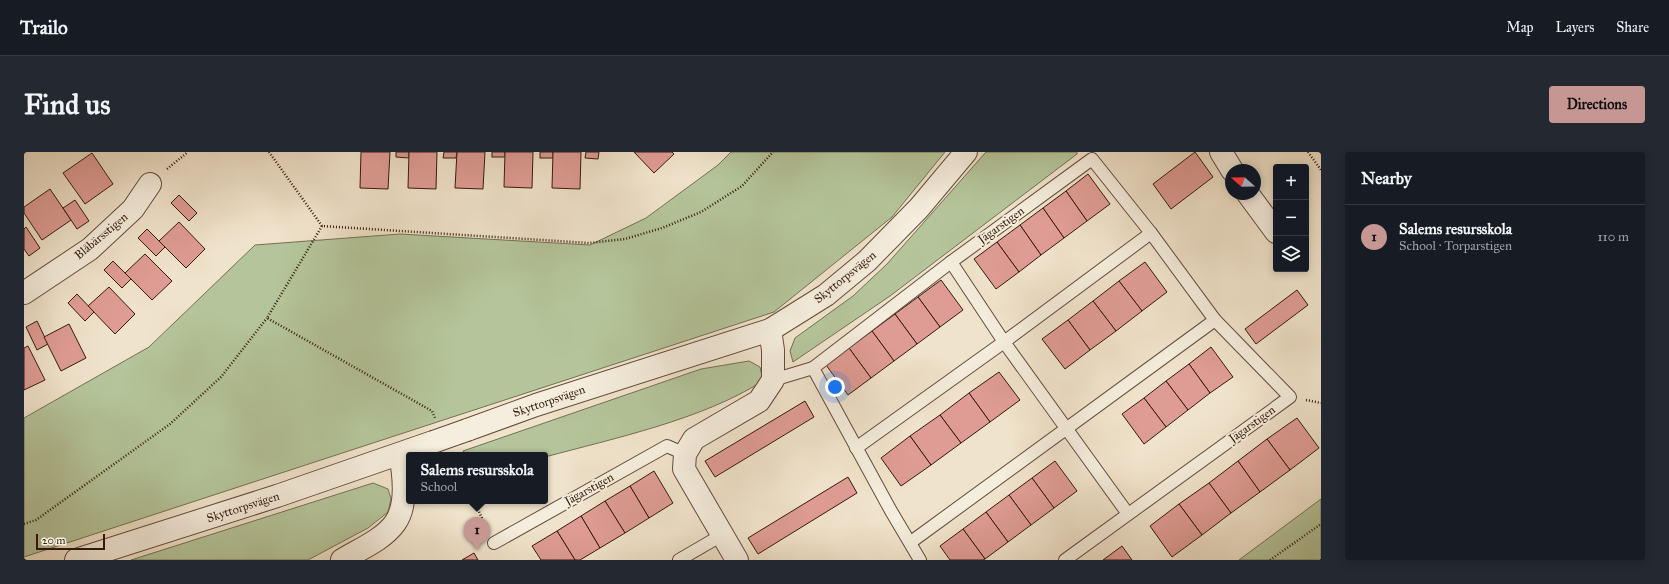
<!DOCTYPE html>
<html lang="en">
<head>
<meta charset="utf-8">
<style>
	:root { --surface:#171b24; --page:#242831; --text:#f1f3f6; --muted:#9ea1a6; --line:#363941; --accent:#c59692 }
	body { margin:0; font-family:"IM FELL Great Primer",serif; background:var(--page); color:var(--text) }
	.controls { position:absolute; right:12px; top:12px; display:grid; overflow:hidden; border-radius:4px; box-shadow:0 2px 10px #0003 }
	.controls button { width:36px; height:36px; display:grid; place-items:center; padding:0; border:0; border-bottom:1px solid var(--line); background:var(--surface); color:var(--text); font:20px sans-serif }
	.compass { position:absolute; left:1201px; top:12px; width:36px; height:36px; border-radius:50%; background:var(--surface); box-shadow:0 2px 10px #0003; rotate:290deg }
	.scale { position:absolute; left:12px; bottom:10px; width:69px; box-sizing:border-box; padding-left:4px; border:2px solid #351a0c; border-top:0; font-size:11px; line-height:14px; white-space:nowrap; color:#351a0c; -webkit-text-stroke:3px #f5eddd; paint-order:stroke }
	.you { position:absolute; left:811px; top:235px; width:14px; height:14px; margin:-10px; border:3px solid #fff; border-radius:50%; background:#1a73e8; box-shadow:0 0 0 6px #1a73e833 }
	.badge { display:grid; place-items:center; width:26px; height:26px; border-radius:50%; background:var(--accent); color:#111; font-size:13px; font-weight:700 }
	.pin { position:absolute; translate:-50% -33px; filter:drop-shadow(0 1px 2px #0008) }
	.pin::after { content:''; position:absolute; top:21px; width:14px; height:12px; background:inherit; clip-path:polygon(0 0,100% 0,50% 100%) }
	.popup { position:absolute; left:382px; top:300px; width:142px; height:52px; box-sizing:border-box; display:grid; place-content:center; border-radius:4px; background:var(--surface); filter:drop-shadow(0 1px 3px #0005); font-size:13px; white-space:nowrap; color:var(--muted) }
	.popup b { font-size:15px; color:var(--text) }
	.popup::after { content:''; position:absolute; left:50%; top:100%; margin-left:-8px; border:8px solid transparent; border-top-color:var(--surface) }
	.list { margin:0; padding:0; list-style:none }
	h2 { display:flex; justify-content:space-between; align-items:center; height:52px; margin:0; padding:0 16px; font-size:17px }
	h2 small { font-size:13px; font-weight:400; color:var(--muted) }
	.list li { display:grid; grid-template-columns:26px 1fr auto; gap:12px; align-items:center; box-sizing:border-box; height:64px; padding:0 16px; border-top:1px solid var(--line) }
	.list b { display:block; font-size:15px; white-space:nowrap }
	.list p { margin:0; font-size:13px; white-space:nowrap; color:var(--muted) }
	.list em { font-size:13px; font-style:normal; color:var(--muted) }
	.icon { flex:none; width:22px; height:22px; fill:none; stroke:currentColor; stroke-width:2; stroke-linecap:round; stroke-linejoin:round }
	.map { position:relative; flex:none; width:1297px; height:408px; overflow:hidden; border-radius:4px }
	header { display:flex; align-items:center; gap:24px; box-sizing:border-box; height:56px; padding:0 20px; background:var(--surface); border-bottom:1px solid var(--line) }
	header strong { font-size:19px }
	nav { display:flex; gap:22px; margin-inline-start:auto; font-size:14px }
	.intro { display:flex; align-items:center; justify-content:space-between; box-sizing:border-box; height:96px; padding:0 24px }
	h1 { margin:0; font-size:28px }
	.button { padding:10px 18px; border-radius:4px; background:var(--accent); color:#111; font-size:14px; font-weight:700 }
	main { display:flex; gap:24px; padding:0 24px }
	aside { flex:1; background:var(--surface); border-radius:4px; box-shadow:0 2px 10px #0003 }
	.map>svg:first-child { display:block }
</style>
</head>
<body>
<header>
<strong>Trailo</strong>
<nav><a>Map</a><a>Layers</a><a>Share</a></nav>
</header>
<div class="intro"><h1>Find us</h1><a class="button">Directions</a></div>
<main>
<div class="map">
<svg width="1297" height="408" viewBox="0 0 1297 408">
	<rect width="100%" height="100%" fill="#f0e3cb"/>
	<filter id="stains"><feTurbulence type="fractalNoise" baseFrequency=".005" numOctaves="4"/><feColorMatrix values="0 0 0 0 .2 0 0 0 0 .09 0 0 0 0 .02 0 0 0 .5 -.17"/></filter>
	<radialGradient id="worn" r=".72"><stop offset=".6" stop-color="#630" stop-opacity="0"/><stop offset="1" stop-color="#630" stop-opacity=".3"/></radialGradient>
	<g fill="#b5c59b" stroke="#757054">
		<path d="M707 0H921L868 65 750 160 0 405V266L125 195 231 93 376 82 566 93 622 66 694 13Z"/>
		<path d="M962 0H1053V2L866 144 769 210 766 199 771 186 829 144 863 112Z"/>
		<path d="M725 209 736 215 739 229C677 268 591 286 521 305V303H441L439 299 677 217Z"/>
		<path d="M349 331 364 337 367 347 364 360 344 376 284 408H107Z"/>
		<path d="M1297 347V408H1215Z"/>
	</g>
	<g fill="#df9c94" stroke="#351a0c">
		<path d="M337 0H366L364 37 336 36Z"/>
		<path d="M372 0H385V6L372 5Z"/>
		<path d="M385 0H413L412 37 384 36Z"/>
		<path d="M420 0H433L432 6H419Z"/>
		<path d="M433 0H461L459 37 431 36Z"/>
		<rect x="468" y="0" width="13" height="5"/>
		<path d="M481 0H509L508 36 480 35Z"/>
		<rect x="516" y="0" width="13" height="6"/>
		<path d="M529 0H557L556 37 528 36Z"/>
		<path d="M562 0H575L574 7 561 6Z"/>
		<path d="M610 0H648L650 2 630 21Z"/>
		<path d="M1171 0 1189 25 1147 57 1129 32Z"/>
		<path d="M68 1 89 32 61 52 39 21Z"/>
		<path d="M1064 22 1086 52 1063 69 1042 39Z"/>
		<path d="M26 37 47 68 18 88 0 61V55Z"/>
		<path d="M1042 39 1063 69 1040 86 1019 56Z"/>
		<path d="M155 43 173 61 165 69 147 51Z"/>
		<path d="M51 48 65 69 53 77 39 56Z"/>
		<path d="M1019 56 1040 86 1017 103 996 73Z"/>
		<path d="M155 70 181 97 162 116 135 89Z"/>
		<path d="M996 73 1017 103 995 120 973 90Z"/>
		<path d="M2 75 16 96 5 104 0 97V77Z"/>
		<path d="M123 77 141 95 132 104 114 86Z"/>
		<path d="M973 90 995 120 972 137 950 107Z"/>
		<path d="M121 102 148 129 128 148 101 121Z"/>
		<path d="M89 109 107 127 98 136 80 118Z"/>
		<path d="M1121 110 1143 140 1118 159 1095 129Z"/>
		<path d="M917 128 939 158 916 175 894 145Z"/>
		<path d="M1095 129 1118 159 1092 179 1069 149Z"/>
		<path d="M85 135 111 162 91 182 64 154Z"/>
		<path d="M1273 138 1284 153 1232 192 1221 177Z"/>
		<path d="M53 142 70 160 61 169 44 151Z"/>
		<path d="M894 145 916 175 893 192 871 162Z"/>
		<path d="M1069 149 1092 179 1066 198 1044 168Z"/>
		<path d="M871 162 893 192 870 209 848 179Z"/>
		<path d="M1044 168 1066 198 1041 217 1018 187Z"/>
		<path d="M13 169 24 192 13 198 2 175Z"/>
		<path d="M45 172 62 206 37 219 20 185Z"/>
		<path d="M848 179 870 209 847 226 825 196Z"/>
		<path d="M4 194 21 228 0 238V196Z"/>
		<path d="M1187 195 1209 225 1186 241 1165 212Z"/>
		<path d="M825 196 847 226 824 243 802 213Z"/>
		<path d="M1165 212 1186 241 1164 258 1142 229Z"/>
		<path d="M975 220 996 248 966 270 945 241Z"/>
		<path d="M1142 229 1164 258 1142 275 1120 246Z"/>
		<path d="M945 241 966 270 937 291 916 263Z"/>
		<path d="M1120 246 1142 275 1120 292 1098 262Z"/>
		<path d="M781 249 790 265 691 325 681 309Z"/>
		<path d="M916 263 937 291 907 313 886 284Z"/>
		<path d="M1273 266 1295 296 1266 318 1243 287Z"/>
		<path d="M886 284 907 313 877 334 857 306Z"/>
		<path d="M1243 287 1266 318 1236 340 1214 309Z"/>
		<path d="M1031 309 1053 339 1030 356 1008 326Z"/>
		<path d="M1214 309 1236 340 1207 361 1185 331Z"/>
		<path d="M630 319 649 351 625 366 606 334Z"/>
		<path d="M824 325 833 341 734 402 724 386Z"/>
		<path d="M1008 326 1030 356 1007 373 985 343Z"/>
		<path d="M1185 331 1207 361 1178 383 1155 352Z"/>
		<path d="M606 334 625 366 601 381 581 349Z"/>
		<path d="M985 343 1007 373 984 390 962 360Z"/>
		<path d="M581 349 601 381 576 396 557 364Z"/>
		<path d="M1155 352 1178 383 1148 405 1126 374Z"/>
		<path d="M962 360 984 390 961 407 939 377Z"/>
		<path d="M557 364 576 396 556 408H551L533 379Z"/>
		<path d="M939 377 961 407 959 408H926L916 394Z"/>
		<path d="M533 379 551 408H517L508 394Z"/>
		<path d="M1098 394 1108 408H1079Z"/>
		<path d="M450 401 454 408H438Z"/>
	</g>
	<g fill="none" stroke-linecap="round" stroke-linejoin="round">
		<defs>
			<g id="service">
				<path d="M749 228 789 216"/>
				<path d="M832 296 980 190 1127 81"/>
				<path d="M887 390 1191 168"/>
				<path d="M470 391 643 294 661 302"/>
				<path d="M655 408 698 383"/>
				<path d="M896 408 867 359 789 216 927 110"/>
				<path d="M1041 408 1266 245 1191 168 1127 81 1068 7 927 110 980 190 1104 362"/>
			</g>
			<g id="minor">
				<path d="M1197 0 1208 18"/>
				<path d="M1224 42 1252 80"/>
				<path d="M0 141 66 97 109 57 126 32"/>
				<path d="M318 408C334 398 359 388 371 371 384 353 380 323 376 302"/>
				<path d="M713 408 660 317 661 302 670 287 735 249 749 228V198L746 178"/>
			</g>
			<g id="tertiary">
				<path d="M443 278 512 253 746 178 802 143 843 109 895 56 942 0"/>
				<path d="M52 408 253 344 409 290"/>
			</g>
		</defs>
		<use href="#service" stroke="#644c3c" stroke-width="14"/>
		<use href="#minor" stroke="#644c3c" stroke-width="24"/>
		<use href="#tertiary" stroke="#644c3c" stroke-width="24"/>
		<g stroke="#351a0c" stroke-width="2.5" stroke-dasharray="1 2" stroke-linecap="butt">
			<path d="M245 0 298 74 565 91 601 87 638 76 677 60 718 34 749 0"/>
			<path d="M1284 0 1297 18"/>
			<path d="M143 17 164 0"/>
			<path d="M298 74 243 166 408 259 411 266"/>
			<path d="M1282 248 1297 251"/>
			<path d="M450 349 462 375"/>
			<path d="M0 372 12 368 146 272 197 225 243 166"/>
			<path d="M1246 408 1297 372"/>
		</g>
		<use href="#service" stroke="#f5eddd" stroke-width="12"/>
		<use href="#minor" stroke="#f5eddd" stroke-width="22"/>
		<use href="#tertiary" stroke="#f5eddd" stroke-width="22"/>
		<defs>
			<path id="tertiary-bridge" d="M409 290 443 278"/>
		</defs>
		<use href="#tertiary-bridge" stroke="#644c3c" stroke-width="24" stroke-linecap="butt"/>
		<use href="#tertiary-bridge" stroke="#f5eddd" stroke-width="22"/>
	</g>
	<g text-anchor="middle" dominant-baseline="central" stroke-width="4" stroke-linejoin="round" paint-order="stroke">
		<g font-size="12" fill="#351a0c" stroke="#f5eddd">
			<text transform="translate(977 73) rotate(-36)">Jägarstigen</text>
			<text transform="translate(77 84) rotate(-40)">Blåbärsstigen</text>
			<text transform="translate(821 125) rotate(-39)">Skyttorpsvägen</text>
			<text transform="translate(525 249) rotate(-19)">Skyttorpsvägen</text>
			<text transform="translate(1228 272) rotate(-36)">Jägarstigen</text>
			<text transform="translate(565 337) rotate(-29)">Jägarstigen</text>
			<text transform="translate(219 355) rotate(-18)">Skyttorpsvägen</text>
		</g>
	</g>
	<rect width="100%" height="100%" filter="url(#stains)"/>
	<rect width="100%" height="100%" fill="url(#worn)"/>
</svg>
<div class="controls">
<button>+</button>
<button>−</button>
<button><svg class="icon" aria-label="layers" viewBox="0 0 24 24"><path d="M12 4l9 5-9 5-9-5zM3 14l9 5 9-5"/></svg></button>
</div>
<svg class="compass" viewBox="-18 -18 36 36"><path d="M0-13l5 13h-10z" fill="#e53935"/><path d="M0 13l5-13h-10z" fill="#9ea1a6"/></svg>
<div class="scale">20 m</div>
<div class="you"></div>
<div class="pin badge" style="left:453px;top:398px">1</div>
<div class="popup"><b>Salems resursskola</b>School</div>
</div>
<aside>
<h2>Nearby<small></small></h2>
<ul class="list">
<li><span class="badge">1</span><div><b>Salems resursskola</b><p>School · Torparstigen</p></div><em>110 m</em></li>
</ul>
</aside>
</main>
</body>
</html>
